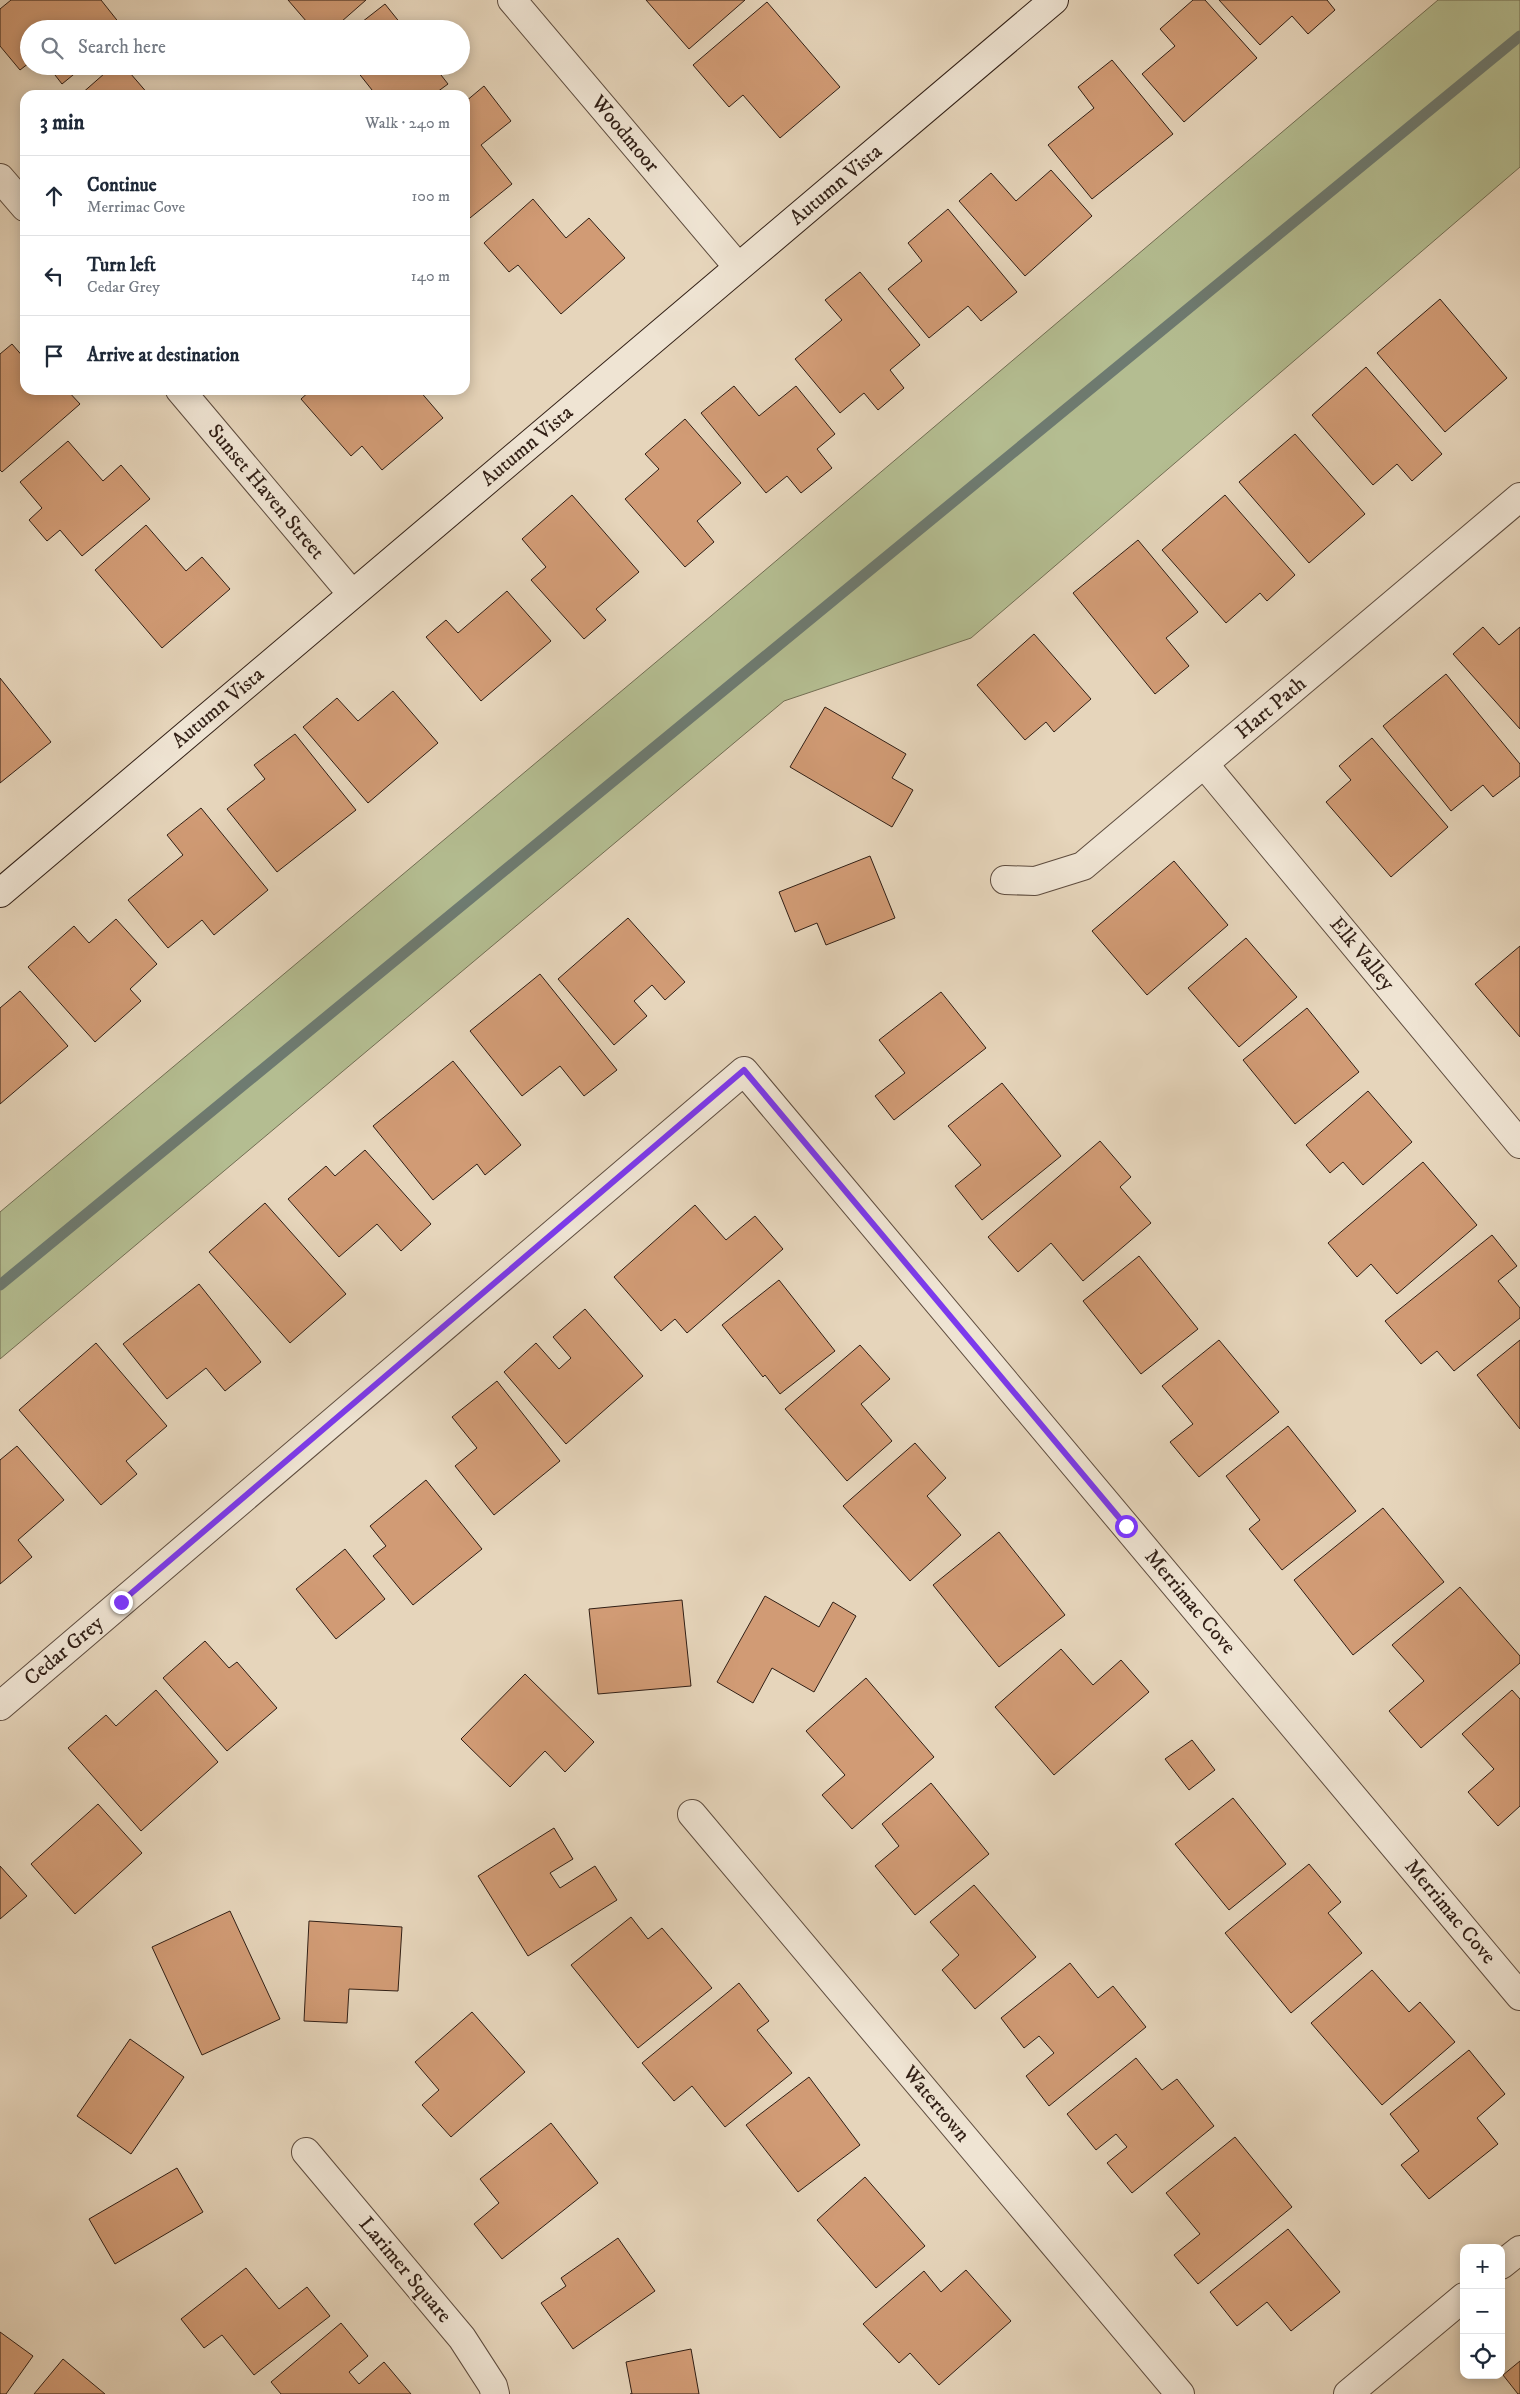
<!DOCTYPE html>
<html lang="en">
<head>
<meta charset="utf-8">
<style>
	:root { --surface:#fff; --page:#f2f2f3; --text:#1f2937; --muted:#747a83; --line:#e0e1e3 }
	body { margin:0; font-family:"IM FELL DW Pica",serif; background:var(--page); color:var(--text) }
	.controls { position:absolute; right:15px; bottom:15px; display:grid; overflow:hidden; border-radius:10px; box-shadow:0 2px 12px #0003 }
	.controls button { width:45px; height:45px; display:grid; place-items:center; padding:0; border:0; border-bottom:1px solid var(--line); background:var(--surface); color:var(--text); font:25px sans-serif }
	.stop { position:absolute; width:15px; height:15px; margin:-11px; border:4px solid #7c3aed; border-radius:50%; background:#fff }
	.stop.end { background:#7c3aed; border-color:#fff; box-shadow:0 1px 5px #0008 }
	.list { margin:0; padding:0; list-style:none }
	h2 { display:flex; justify-content:space-between; align-items:center; height:65px; margin:0; padding:0 20px; font-size:21px }
	h2 small { font-size:16px; font-weight:400; color:var(--muted) }
	.list li { display:grid; grid-template-columns:32px 1fr auto; gap:15px; align-items:center; box-sizing:border-box; height:80px; padding:0 20px; border-top:1px solid var(--line) }
	.list b { display:block; font-size:19px; white-space:nowrap }
	.list p { margin:0; font-size:16px; white-space:nowrap; color:var(--muted) }
	.list em { font-size:16px; font-style:normal; color:var(--muted) }
	.icon { flex:none; width:28px; height:28px; fill:none; stroke:currentColor; stroke-width:2; stroke-linecap:round; stroke-linejoin:round }
	.map { position:relative; flex:none; width:1520px; height:2394px; overflow:hidden }
	.search { position:absolute; background:var(--surface); box-shadow:0 2px 12px #0003; left:20px; top:20px; width:450px; height:55px; display:flex; align-items:center; gap:12px; box-sizing:border-box; padding:0 18px; border-radius:28px; color:var(--muted); font-size:19px }
	.panel { position:absolute; background:var(--surface); box-shadow:0 2px 12px #0003; left:20px; top:90px; width:450px; height:305px; border-radius:15px }
	.map>svg:first-child { display:block }
</style>
</head>
<body>
<div class="map">
<svg width="1520" height="2394" viewBox="0 0 1520 2394">
	<rect width="100%" height="100%" fill="#e6d5bb"/>
	<filter id="stains"><feTurbulence type="fractalNoise" baseFrequency=".004" numOctaves="4"/><feColorMatrix values="0 0 0 0 .2 0 0 0 0 .09 0 0 0 0 .02 0 0 0 .5 -.17"/></filter>
	<radialGradient id="worn" r=".72"><stop offset=".6" stop-color="#630" stop-opacity="0"/><stop offset="1" stop-color="#630" stop-opacity=".3"/></radialGradient>
	<path fill="#b4bd91" stroke="#726e53" d="M1438 0H1520V167L971 638 784 701 0 1359V1212L711 616Z"/>
	<g fill="none" stroke-linecap="round" stroke-linejoin="round">
		<path stroke="#6e7b71" stroke-width="11" d="M0 1285 1520 36"/>
	</g>
	<g fill="#d19b75" stroke="#311f15">
		<path d="M11 0H101L124 29H29V63L20 70 0 46V9Z"/>
		<path d="M288 0H366L333 29H313Z"/>
		<path d="M646 0H745L689 49Z"/>
		<path d="M1193 0H1205L1257 58 1184 122 1142 74 1175 46 1160 29Z"/>
		<path d="M1219 0H1327L1335 10 1308 34 1292 16 1260 45Z"/>
		<path d="M767 2 840 87 780 138 743 95 729 107 693 65Z"/>
		<path d="M385 4 405 29H353Z"/>
		<path d="M1112 60 1173 134 1092 199 1048 145 1094 108 1078 87Z"/>
		<path d="M48 66H84L62 84Z"/>
		<path d="M113 66H124L149 95H80Z"/>
		<path d="M353 66H434L448 84 433 95H376Z"/>
		<path d="M484 86 511 121 481 145 512 184 465 222V102Z"/>
		<path d="M1051 170 1092 216 1025 276 959 201 991 173 1016 201Z"/>
		<path d="M533 199 566 238 589 218 625 258 561 314 518 265 509 272 484 243Z"/>
		<path d="M948 209 1017 292 981 321 968 306 929 338 888 289 922 261 908 243Z"/>
		<path d="M860 272 920 345 890 370 904 388 878 410 864 393 840 413 795 359 842 320 825 300Z"/>
		<path d="M1440 299 1507 378 1445 432 1377 353Z"/>
		<path d="M12 344 25 359V390H67L80 404 2 472 0 470V354Z"/>
		<path d="M1366 367 1442 454 1412 481 1397 464 1373 485 1312 415Z"/>
		<path d="M734 386 759 416 796 386 835 434 817 449 832 468 801 493 787 476 766 493 701 413Z"/>
		<path d="M311 390H419L443 418 382 470 362 446 351 456 301 399Z"/>
		<path d="M685 419 741 483 697 521 714 542 685 567 625 499 659 469 645 454Z"/>
		<path d="M1295 434 1365 514 1309 563 1239 482Z"/>
		<path d="M68 441 103 481 121 465 150 499 82 556 60 530 47 541 29 520 42 508 20 482Z"/>
		<path d="M572 495 639 572 596 609 606 620 584 639 531 580 546 567 522 539Z"/>
		<path d="M1225 495 1295 575 1267 601 1260 593 1226 623 1162 550Z"/>
		<path d="M146 525 186 571 202 557 230 589 162 648 95 570Z"/>
		<path d="M1138 540 1198 612 1166 638 1189 666 1155 694 1073 593Z"/>
		<path d="M507 591 551 641 481 701 426 637 446 620 458 633Z"/>
		<path d="M1483 627 1499 645 1520 627V729L1453 654Z"/>
		<path d="M1034 634 1091 699 1054 732 1046 722 1025 740 977 685Z"/>
		<path d="M1446 674 1520 764V776L1493 797 1483 785 1451 811 1383 726Z"/>
		<path d="M0 678 51 742 0 783Z"/>
		<path d="M393 691 438 743 368 803 303 727 337 698 358 721Z"/>
		<path d="M825 707 906 754 892 778 913 790 892 827 790 767Z"/>
		<path d="M295 734 356 810 277 872 227 809 265 779 254 765Z"/>
		<path d="M1372 738 1448 827 1391 877 1326 802 1351 780 1339 766Z"/>
		<path d="M201 808 268 890 214 935 202 920 168 948 128 900 183 855 167 835Z"/>
		<path d="M870 856 895 918 826 945 817 923 795 932 779 892Z"/>
		<path d="M1174 861 1228 925 1147 995 1092 931Z"/>
		<path d="M628 918 685 982 665 1000 652 985 634 1001 647 1016 614 1045 558 979Z"/>
		<path d="M116 919 157 964 130 989 141 1001 95 1042 28 967 74 926 89 943Z"/>
		<path d="M1246 938 1297 997 1239 1047 1188 988Z"/>
		<path d="M1520 946V1037L1475 984Z"/>
		<path d="M540 974 617 1070 584 1096 560 1066 522 1096 470 1031Z"/>
		<path d="M20 991 68 1046 0 1104V1008Z"/>
		<path d="M941 992 986 1048 894 1120 875 1096 905 1073 879 1040Z"/>
		<path d="M1307 1008 1359 1072 1295 1124 1243 1060Z"/>
		<path d="M453 1061 521 1145 485 1175 477 1164 433 1200 373 1126Z"/>
		<path d="M1002 1083 1061 1156 982 1220 955 1186 981 1165 948 1126Z"/>
		<path d="M1368 1091 1412 1142 1363 1185 1343 1162 1330 1173 1306 1145Z"/>
		<path d="M1100 1141 1131 1177 1120 1187 1151 1223 1083 1281 1051 1243 1018 1272 988 1237Z"/>
		<path d="M365 1150 431 1224 401 1251 377 1224 339 1257 288 1199 326 1166 335 1176Z"/>
		<path d="M1423 1162 1477 1225 1397 1294 1371 1264 1357 1277 1328 1243Z"/>
		<path d="M265 1203 346 1294 290 1343 209 1252Z"/>
		<path d="M695 1205 726 1240 755 1216 783 1249 687 1333 675 1319 661 1331 614 1277Z"/>
		<path d="M1492 1235 1517 1266 1498 1281 1520 1308V1318L1454 1371 1437 1351 1421 1364 1385 1321Z"/>
		<path d="M1139 1256 1198 1329 1141 1374 1083 1301Z"/>
		<path d="M779 1280 835 1351 780 1394 765 1375 763 1377 722 1325Z"/>
		<path d="M199 1284 261 1362 225 1391 206 1368 167 1399 123 1344Z"/>
		<path d="M585 1309 643 1376 566 1444 504 1372 536 1343 559 1369 571 1358 553 1337Z"/>
		<path d="M1219 1340 1279 1412 1199 1477 1170 1442 1193 1424 1162 1386Z"/>
		<path d="M1520 1340V1429L1477 1375Z"/>
		<path d="M96 1343 167 1426 126 1461 137 1474 101 1505 19 1410Z"/>
		<path d="M860 1345 890 1379 861 1404 892 1441 847 1481 785 1409Z"/>
		<path d="M497 1381 560 1461 494 1515 455 1466 477 1448 452 1417Z"/>
		<path d="M1288 1426 1356 1511 1282 1570 1249 1529 1260 1520 1226 1476Z"/>
		<path d="M915 1443 946 1478 927 1496 961 1535 910 1581 843 1506Z"/>
		<path d="M17 1446 64 1500 18 1540 32 1557 0 1584V1460Z"/>
		<path d="M426 1480 482 1549 413 1605 373 1556 386 1546 370 1526Z"/>
		<path d="M1383 1508 1444 1582 1353 1655 1294 1580Z"/>
		<path d="M999 1532 1065 1615 999 1667 933 1585Z"/>
		<path d="M345 1549 385 1599 336 1639 296 1589Z"/>
		<path d="M1460 1587 1520 1656V1663L1421 1748 1389 1711 1424 1681 1392 1645Z"/>
		<path d="M765 1596 819 1627 833 1602 856 1616 814 1692 772 1668 753 1703 717 1682Z"/>
		<path d="M682 1600 691 1686 598 1694 589 1609Z"/>
		<path d="M205 1641 229 1668 237 1662 277 1708 227 1751 163 1678Z"/>
		<path d="M1061 1649 1093 1685 1121 1660 1149 1692 1054 1775 995 1707Z"/>
		<path d="M525 1674 594 1742 565 1772 545 1751 510 1787 461 1739Z"/>
		<path d="M866 1678 934 1757 852 1829 822 1795 845 1775 806 1731Z"/>
		<path d="M156 1690 218 1762 141 1831 68 1748 106 1715 116 1726Z"/>
		<path d="M1512 1690 1520 1699V1806L1498 1826 1468 1792 1494 1769 1462 1734Z"/>
		<path d="M1192 1740 1215 1770 1189 1790 1165 1759Z"/>
		<path d="M931 1783 989 1854 915 1915 875 1866 899 1846 882 1824Z"/>
		<path d="M1233 1798 1286 1864 1229 1910 1175 1844Z"/>
		<path d="M98 1804 142 1853 75 1914 31 1864Z"/>
		<path d="M554 1828 573 1859 550 1873 560 1888 595 1866 617 1900 528 1956 478 1876Z"/>
		<path d="M1309 1864 1341 1902 1328 1913 1362 1953 1291 2013 1225 1933Z"/>
		<path d="M0 1866 27 1896 0 1919Z"/>
		<path d="M974 1885 1036 1957 975 2009 942 1970 959 1955 930 1922Z"/>
		<path d="M230 1911 280 2019 202 2055 152 1947Z"/>
		<path d="M631 1917 648 1939 662 1928 712 1988 638 2048 571 1965Z"/>
		<path d="M309 1921 402 1927 398 1991 349 1989 347 2023 304 2021Z"/>
		<path d="M1070 1963 1098 1998 1113 1986 1146 2027 1049 2106 1026 2076 1054 2053 1039 2036 1024 2048 1001 2018Z"/>
		<path d="M1372 1970 1409 2012 1420 2002 1455 2042 1382 2105 1311 2023Z"/>
		<path d="M739 1983 769 2021 757 2030 792 2073 725 2127 692 2086 674 2101 642 2063Z"/>
		<path d="M472 2012 525 2072 451 2137 422 2105 439 2090 415 2062Z"/>
		<path d="M130 2039 184 2077 131 2154 77 2116Z"/>
		<path d="M1469 2050 1505 2094 1477 2118 1498 2144 1429 2199 1401 2165 1419 2151 1390 2114Z"/>
		<path d="M1136 2058 1162 2090 1177 2079 1214 2126 1132 2193 1107 2163 1127 2147 1116 2134 1096 2150 1067 2114Z"/>
		<path d="M809 2077 860 2145 798 2192 746 2125Z"/>
		<path d="M551 2123 598 2183 502 2259 474 2224 499 2203 480 2179Z"/>
		<path d="M1235 2137 1292 2207 1198 2284 1174 2255 1200 2234 1166 2193Z"/>
		<path d="M177 2168 203 2212 115 2264 89 2219Z"/>
		<path d="M865 2177 925 2246 876 2288 817 2220Z"/>
		<path d="M1288 2229 1340 2292 1291 2331 1267 2302 1237 2326 1210 2292Z"/>
		<path d="M618 2238 655 2291 573 2349 541 2303 566 2286 561 2278Z"/>
		<path d="M246 2268 279 2309 307 2287 330 2316 254 2375 222 2335 204 2348 181 2319Z"/>
		<path d="M966 2270 1011 2321 939 2385 910 2353 899 2363 863 2324 924 2271 941 2292Z"/>
		<path d="M341 2323 368 2356 349 2372 359 2384 384 2362 411 2394H281L271 2382Z"/>
		<path d="M0 2332 33 2356 6 2394H0Z"/>
		<path d="M691 2349 699 2394H630H632L626 2362Z"/>
		<path d="M63 2359 105 2394H34Z"/>
		<path d="M1520 2361V2394H1518L1503 2375Z"/>
	</g>
	<g fill="none" stroke-linecap="round" stroke-linejoin="round">
		<defs>
			<g id="street">
				<path d="M512 0 738 267"/>
				<path d="M0 178 25 207"/>
				<path d="M180 390 352 594"/>
				<path d="M1204 764 1520 1144"/>
				<path d="M1005 880 1035 881 1083 866 1520 497"/>
				<path d="M0 1706 744 1071 1520 1996"/>
				<path d="M692 1814 1180 2394"/>
				<path d="M306 2152 462 2338 493 2386 495 2394"/>
				<path d="M1501 2265 1520 2250"/>
				<path d="M1348 2394 1464 2297"/>
			</g>
			<path id="secondary" d="M0 893 1054 0"/>
		</defs>
		<use href="#street" stroke="#5e4c3e" stroke-width="30"/>
		<use href="#secondary" stroke="#311f15" stroke-width="30"/>
		<use href="#street" stroke="#efe4d3" stroke-width="28"/>
		<use href="#secondary" stroke="#efe4d3" stroke-width="28"/>
	</g>
	<g fill="none" stroke-linecap="round" stroke-linejoin="round">
		<path stroke="#7c3aed" stroke-width="6" d="M121 1602 744 1070 1126 1526"/>
	</g>
	<g text-anchor="middle" dominant-baseline="central" stroke-width="4.5" stroke-linejoin="round" paint-order="stroke">
		<g font-size="21" fill="#311f15" stroke="#efe4d3">
			<text transform="translate(625 134) rotate(50)">Woodmoor</text>
			<text transform="translate(836 185) rotate(-40)">Autumn Vista</text>
			<text transform="translate(527 446) rotate(-40)">Autumn Vista</text>
			<text transform="translate(266 492) rotate(50)">Sunset Haven Street</text>
			<text transform="translate(218 708) rotate(-40)">Autumn Vista</text>
			<text transform="translate(1271 708) rotate(-40)">Hart Path</text>
			<text transform="translate(1362 954) rotate(50)">Elk Valley</text>
			<text transform="translate(1190 1602) rotate(50)">Merrimac Cove</text>
			<text transform="translate(64 1651) rotate(-40)">Cedar Grey</text>
			<text transform="translate(1450 1912) rotate(50)">Merrimac Cove</text>
			<text transform="translate(936 2104) rotate(50)">Watertown</text>
			<text transform="translate(405 2270) rotate(50)">Larimer Square</text>
		</g>
	</g>
	<rect width="100%" height="100%" filter="url(#stains)"/>
	<rect width="100%" height="100%" fill="url(#worn)"/>
</svg>
<div class="controls">
<button>+</button>
<button>−</button>
<button><svg class="icon" aria-label="locate" viewBox="0 0 24 24"><circle cx="12" cy="12" r="6"/><path d="M12 2v4M12 18v4M2 12h4M18 12h4"/></svg></button>
</div>
<div class="stop" style="left:1126px;top:1526px"></div>
<div class="stop end" style="left:121px;top:1602px"></div>
<div class="search"><svg class="icon" aria-label="search" viewBox="0 0 24 24"><circle cx="10" cy="10" r="6"/><path d="M15 15l6 6"/></svg>Search here</div>
<section class="panel">
<h2>3 min<small>Walk · 240 m</small></h2>
<ul class="list">
<li><svg class="icon" aria-label="ahead" viewBox="0 0 24 24"><path d="M12 20V5M6 11l6-6 6 6"/></svg><div><b>Continue</b><p>Merrimac Cove</p></div><em>100 m</em></li>
<li><svg class="icon" aria-label="left" viewBox="0 0 24 24"><path d="M17 20v-9H6M10 6l-5 5 5 5"/></svg><div><b>Turn left</b><p>Cedar Grey</p></div><em>140 m</em></li>
<li><svg class="icon" aria-label="arrive" viewBox="0 0 24 24"><path d="M6 21V4h12l-3 4 3 4H6"/></svg><div><b>Arrive at destination</b></div></li>
</ul>
</section>
</div>
</body>
</html>
